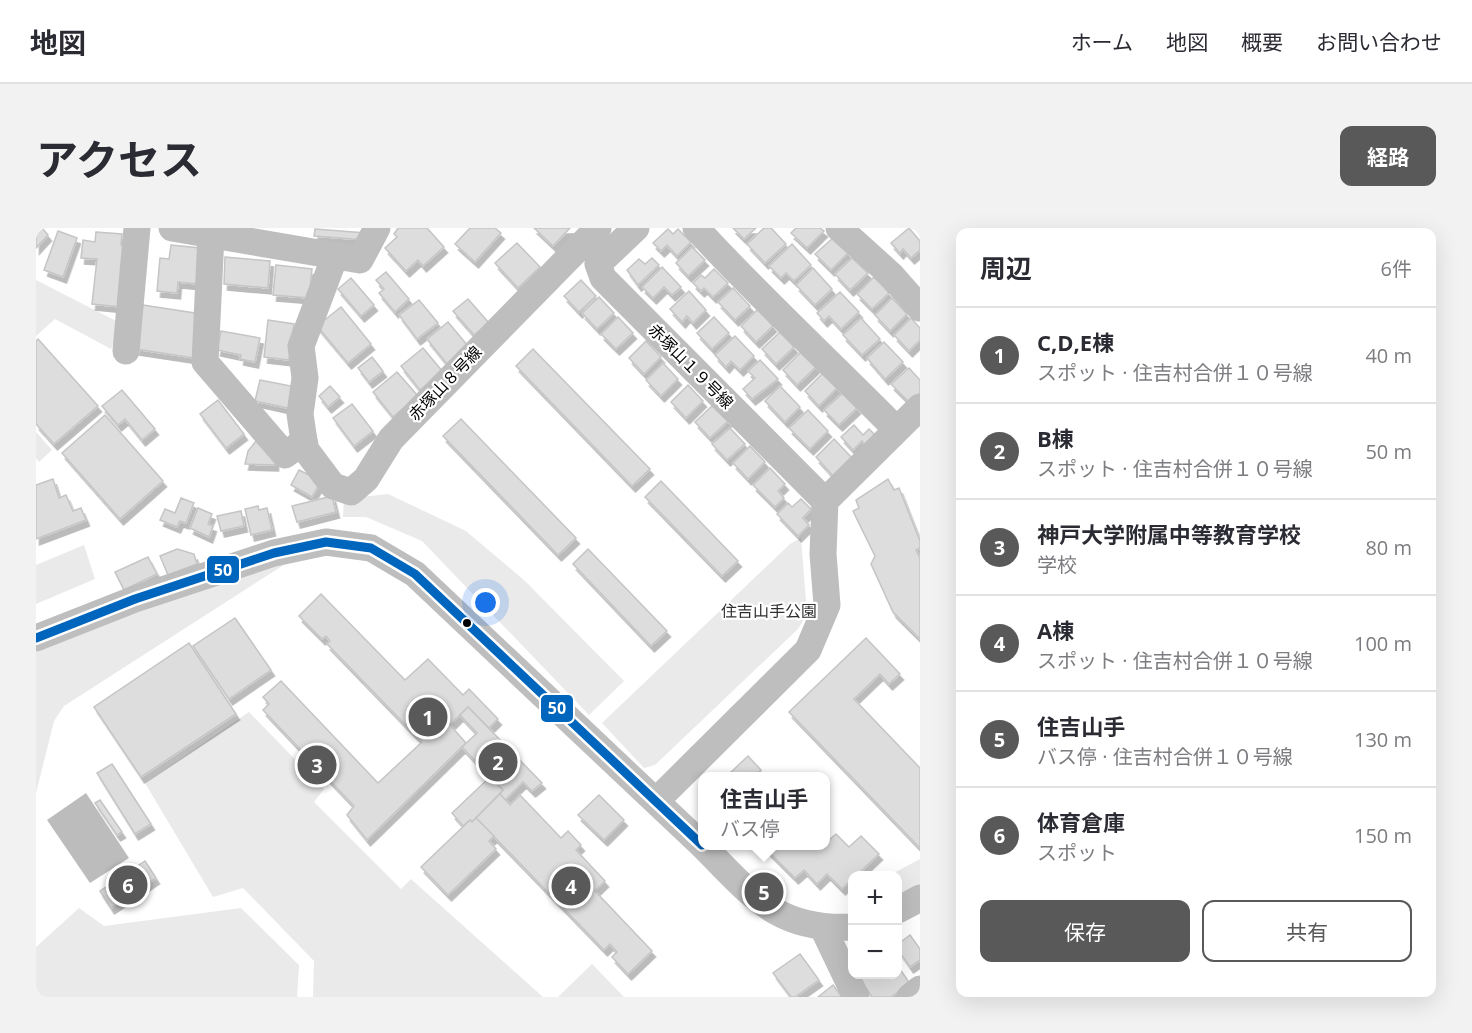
<!DOCTYPE html>
<html lang="ja">
<head>
<meta charset="utf-8">
<style>
	:root { --surface:#fff; --page:#f2f2f3; --text:#2b2b33; --muted:#7c7c81; --line:#e1e1e2; --accent:#595959 }
	body { margin:0; font-family:"Open Sans","Noto Sans JP",sans-serif; background:var(--page); color:var(--text) }
	.controls { position:absolute; right:18px; bottom:18px; display:grid; overflow:hidden; border-radius:12px; box-shadow:0 6px 24px #0002 }
	.controls button { width:54px; height:54px; display:grid; place-items:center; padding:0; border:0; border-bottom:2px solid var(--line); background:var(--surface); color:var(--text); font:30px sans-serif }
	.you { position:absolute; left:450px; top:375px; width:21px; height:21px; margin:-15px; border:4px solid #fff; border-radius:50%; background:#1a73e8; box-shadow:0 0 0 9px #1a73e833 }
	.badge { display:grid; place-items:center; width:39px; height:39px; border-radius:50%; background:var(--accent); color:#fff; font-size:20px; font-weight:700 }
	.pin { position:absolute; translate:-50% -50%; border:3px solid #fff; box-shadow:0 2px 6px #0006 }
	.popup { position:absolute; left:662px; top:544px; width:132px; height:78px; box-sizing:border-box; display:grid; place-content:center; border-radius:12px; background:var(--surface); filter:drop-shadow(0 2px 4px #0005); font-size:20px; white-space:nowrap; color:var(--muted) }
	.popup b { font-size:22px; color:var(--text) }
	.popup::after { content:''; position:absolute; left:50%; top:100%; margin-left:-12px; border:12px solid transparent; border-top-color:var(--surface) }
	.list { margin:0; padding:0; list-style:none }
	h2 { display:flex; justify-content:space-between; align-items:center; height:78px; margin:0; padding:0 24px; font-size:26px }
	h2 small { font-size:20px; font-weight:400; color:var(--muted) }
	.list li { display:grid; grid-template-columns:39px 1fr auto; gap:18px; align-items:center; box-sizing:border-box; height:96px; padding:0 24px; border-top:2px solid var(--line) }
	.list b { display:block; font-size:22px; white-space:nowrap }
	.list p { margin:0; font-size:20px; white-space:nowrap; color:var(--muted) }
	.list em { font-size:20px; font-style:normal; color:var(--muted) }
	.actions { display:flex; gap:12px; padding:18px 24px }
	.actions a { flex:1; padding:14px 0; border:2px solid var(--accent); border-radius:12px; text-align:center; font-size:21px; color:var(--accent) }
	.actions .main { background:var(--accent); color:#fff }
	.map { position:relative; flex:none; width:884px; height:769px; overflow:hidden; border-radius:12px }
	header { display:flex; align-items:center; gap:36px; box-sizing:border-box; height:84px; padding:0 30px; background:var(--surface); border-bottom:2px solid var(--line) }
	header strong { font-size:28px }
	nav { display:flex; gap:33px; margin-inline-start:auto; font-size:21px }
	.intro { display:flex; align-items:center; justify-content:space-between; box-sizing:border-box; height:144px; padding:0 36px }
	h1 { margin:0; font-size:42px }
	.button { padding:15px 27px; border-radius:12px; background:var(--accent); color:#fff; font-size:21px; font-weight:700 }
	main { display:flex; gap:36px; padding:0 36px }
	aside { flex:1; background:var(--surface); border-radius:12px; box-shadow:0 6px 24px #0002 }
	.map>svg:first-child { display:block }
</style>
</head>
<body>
<header>
<strong>地図</strong>
<nav><a>ホーム</a><a>地図</a><a>概要</a><a>お問い合わせ</a></nav>
</header>
<div class="intro"><h1>アクセス</h1><a class="button">経路</a></div>
<main>
<div class="map">
<svg width="884" height="769" viewBox="0 0 884 769">
	<defs>
		<filter id="shadow"><feDropShadow dx="3.5" dy="6" stdDeviation="0" flood-color="#0004"/></filter>
	</defs>
	<rect width="100%" height="100%" fill="#fff"/>
	<g fill="#eaeaea">
		<path d="M0 52 86 96 75 121 19 91 0 108Z"/>
		<path d="M0 204 16 222 3 234 0 230Z"/>
		<path d="M352 266 430 303 488 352 588 453 553 487 386 313 330 289H307L308 271Z"/>
		<path d="M765 310 771 386 762 401 619 537 608 540 566 495 754 316Z"/>
		<path d="M48 317 59 351 0 376V337Z"/>
		<path d="M254 333 28 478 18 493 0 565V424L92 385Z"/>
		<path d="M213 484 288 561 278 574 365 661 375 651 507 769H277L278 733 207 660 177 669 109 555Z"/>
		<path d="M884 631V658L862 667V648H852Z"/>
		<path d="M43 680 68 698 205 680 263 737 261 769H0V719Z"/>
		<path d="M556 736 588 769H522Z"/>
	</g>
	<path fill="#bcbcbc" d="M50 565 93 630 54 655 11 592Z"/>
	<g fill="#ddd" stroke="#c5c5c5" stroke-width="1.5" filter="url(#shadow)">
		<path d="M0 0H6L12 7 0 20Z"/>
		<path d="M362 0H391L408 19 387 38 382 32 370 43 349 20 361 9 358 6Z"/>
		<path d="M434 0H459L465 5 439 34 419 16Z"/>
		<path d="M498 0H534L517 18Z"/>
		<path d="M697 0H720L708 11Z"/>
		<path d="M728 0H735L750 16 729 35 711 16Z"/>
		<path d="M760 0H784L788 3 771 20 755 5Z"/>
		<path d="M873 0 884 13V22L875 30 867 21 864 25 855 15Z"/>
		<path d="M279 1 330 5 329 12 278 8Z"/>
		<path d="M632 1 637 6 642 1 655 14 641 28 631 17 625 23 617 15Z"/>
		<path d="M22 3 41 10 27 49 8 42Z"/>
		<path d="M60 4 86 6 85 17H91L85 79 56 76 61 31 45 30 47 12 59 14Z"/>
		<path d="M797 10 812 25 795 42 779 26Z"/>
		<path d="M481 15 504 39 482 60 459 35Z"/>
		<path d="M756 16 775 37 758 53 750 45 745 50 733 38Z"/>
		<path d="M135 17 164 20 161 56 142 54 141 65 121 63 124 30 133 31Z"/>
		<path d="M656 19 669 32 652 48 640 35Z"/>
		<path d="M189 29 234 33 232 60 188 56Z"/>
		<path d="M616 30 623 37 602 57 591 42 603 31 609 36Z"/>
		<path d="M816 30 832 45 814 62 799 46Z"/>
		<path d="M240 37 276 41 273 70 237 67Z"/>
		<path d="M626 39 645 59 636 67 628 59 617 70 606 59Z"/>
		<path d="M777 40 796 61 779 77 760 57Z"/>
		<path d="M678 41 692 55 677 69 668 60 665 63 657 55 665 47 669 50Z"/>
		<path d="M350 44 373 71 359 84 343 65 348 61 340 52Z"/>
		<path d="M838 49 853 65 836 81 821 66Z"/>
		<path d="M315 50 338 77 325 88 302 61Z"/>
		<path d="M545 52 560 68 543 84 528 68Z"/>
		<path d="M697 60 714 78 699 92 682 74Z"/>
		<path d="M653 63 670 82 657 95 651 88 646 94 634 81Z"/>
		<path d="M804 64 823 84 805 101 793 88 788 93 781 85Z"/>
		<path d="M563 69 578 85 561 101 546 85Z"/>
		<path d="M856 70 871 86 854 103 839 87Z"/>
		<path d="M432 71 453 95 438 107 417 83Z"/>
		<path d="M383 72 402 95 381 111 363 87Z"/>
		<path d="M107 77 165 86 158 130 100 121Z"/>
		<path d="M305 79 335 116 312 135 281 98Z"/>
		<path d="M722 81 737 98 720 114 705 98Z"/>
		<path d="M582 89 597 105 580 121 565 106Z"/>
		<path d="M678 89 693 105 676 121 661 105Z"/>
		<path d="M825 90 844 111 826 127 807 107Z"/>
		<path d="M875 90 884 100V112L873 123 858 107Z"/>
		<path d="M232 92 258 96 253 132 228 129Z"/>
		<path d="M412 94 432 118 411 136 391 111Z"/>
		<path d="M185 103 224 110 219 134 204 131 205 127 181 122Z"/>
		<path d="M744 104 758 119 740 136 726 121Z"/>
		<path d="M699 108 718 128 704 142 695 133 690 139 679 127Z"/>
		<path d="M2 111 62 178 18 216 0 196V113Z"/>
		<path d="M610 113 625 129 608 146 593 130Z"/>
		<path d="M848 114 867 134 849 151 831 130Z"/>
		<path d="M387 120 407 144 384 162 365 138Z"/>
		<path d="M497 121 614 241 596 258 480 138Z"/>
		<path d="M765 124 780 139 761 157 747 142Z"/>
		<path d="M336 129 347 143 333 154 322 140Z"/>
		<path d="M724 132 742 151 716 171 707 161 719 150 712 143Z"/>
		<path d="M627 135 642 151 625 168 610 152Z"/>
		<path d="M873 140 884 152V167L875 176 855 156Z"/>
		<path d="M361 144 382 168 357 189 337 164Z"/>
		<path d="M787 145 801 160 783 178 769 163Z"/>
		<path d="M224 152 260 159 256 181 219 173Z"/>
		<path d="M652 157 667 173 650 190 635 174Z"/>
		<path d="M294 158 304 169 292 179 283 168Z"/>
		<path d="M744 158 764 179 749 194 729 173Z"/>
		<path d="M86 162 119 201 106 212 89 191 82 197 66 178Z"/>
		<path d="M807 165 821 180 803 197 788 182Z"/>
		<path d="M182 172 208 206 190 220 164 186Z"/>
		<path d="M316 176 337 203 318 218 297 190Z"/>
		<path d="M676 178 692 193 674 210 659 194Z"/>
		<path d="M772 182 792 203 774 221 753 200Z"/>
		<path d="M69 187 127 253 84 291 26 225Z"/>
		<path d="M425 191 540 310 522 327 407 208Z"/>
		<path d="M818 197 827 207 833 201 840 208 829 218 826 213 817 222 805 209Z"/>
		<path d="M694 200 709 216 691 232 676 216Z"/>
		<path d="M798 211 818 232 799 250 780 229Z"/>
		<path d="M220 213 239 232V237L209 236 212 223Z"/>
		<path d="M714 218 729 234 712 251 697 235Z"/>
		<path d="M734 240 749 256 742 263 748 270 739 279 717 257Z"/>
		<path d="M263 242 285 253 276 269 255 257Z"/>
		<path d="M17 251 23 270 30 267 37 283 45 280 50 292 0 311V257Z"/>
		<path d="M852 251 858 262 863 260 884 313V320L880 322 884 330V411L857 384 835 336 839 328 817 283 823 280 820 272Z"/>
		<path d="M625 253 702 333 686 348 609 269Z"/>
		<path d="M296 268 300 284 261 294 256 278Z"/>
		<path d="M145 270 158 275 150 295 144 293 141 299 124 292 129 281 139 285Z"/>
		<path d="M765 271 775 281 767 290 773 297 762 308 741 286 752 275 756 279Z"/>
		<path d="M222 278 223 282 231 280 236 302 215 307 209 281Z"/>
		<path d="M162 280 176 286 172 296 177 298 173 309 154 300Z"/>
		<path d="M205 283 208 298 185 303 181 288Z"/>
		<path d="M141 321 158 326 161 336 132 347 124 328Z"/>
		<path d="M552 321 631 403 615 418 537 336Z"/>
		<path d="M112 329 121 346 88 362 79 344Z"/>
		<path d="M285 366 369 452 392 431 427 467 433 461 462 491 453 500 432 479 414 497 430 515 331 612 311 587 318 578 227 482 233 476 227 469 245 453 342 555 386 514 291 416 294 413 290 408 286 411 263 388Z"/>
		<path d="M199 390 235 442 193 471 157 418Z"/>
		<path d="M830 410 864 446 853 456 844 446 818 471 884 540V620L753 484Z"/>
		<path d="M153 415 200 486 105 549 58 479Z"/>
		<path d="M432 479 506 555 496 563 487 554 469 572 464 566 467 562 426 519 441 505 424 487Z"/>
		<path d="M712 528 725 542 719 548H691Z"/>
		<path d="M76 536 115 596 99 606 61 545Z"/>
		<path d="M454 549 467 562 436 594 434 592 427 598 416 585Z"/>
		<path d="M464 566 474 577 484 567 525 610 532 603 545 617 540 622 569 653 559 663 616 723 592 746 576 729 581 724 574 716 568 722 440 590Z"/>
		<path d="M563 567 588 592 568 612 542 587Z"/>
		<path d="M64 572 86 604 81 607 59 575Z"/>
		<path d="M440 590 458 608 453 613 460 621 412 667 385 639 434 592 436 594Z"/>
		<path d="M800 606 813 619 825 608 843 626 820 648H816V651L806 661 791 646 781 656 768 642 759 650 727 618H789V609L793 612Z"/>
		<path d="M109 633 120 650 75 680 64 663Z"/>
		<path d="M874 707 884 721V732L874 739 862 722V716Z"/>
		<path d="M764 726 783 752 759 769H755L737 745Z"/>
		<path d="M862 738 874 756 855 769H836L821 746H862Z"/>
		<path d="M797 757 806 769H782Z"/>
	</g>
	<g fill="none" stroke-linecap="round" stroke-linejoin="round">
		<g stroke="#bebebe" stroke-width="27">
			<path d="M136 0 324 32 341 0"/>
			<path d="M600 0 562 36 567 50 789 273"/>
			<path d="M660 0C724 70 794 134 860 201"/>
			<path d="M803 0 855 47 884 80"/>
			<path d="M175 7 169 134 249 227 268 213 264 186 269 150 265 118 299 28"/>
			<path d="M90 123 101 0"/>
			<path d="M268 213 270 222 297 258 315 264 330 251 355 211 562 0"/>
			<path d="M0 410 99 371 238 325 290 314 335 320 379 346 666 617"/>
			<path d="M621 572 772 422 791 377 787 326 789 273 884 179"/>
			<path d="M667 618C716 667 741 703 816 699"/>
			<path d="M862 682 884 670"/>
			<path d="M787 700 820 769"/>
			<path d="M874 769 884 761"/>
		</g>
		<defs>
			<path id="bus-1" d="M0 410 99 371 238 325 290 314 335 320 379 346 666 617"/>
		</defs>
		<use href="#bus-1" stroke="#fff" stroke-width="14"/>
		<use href="#bus-1" stroke="#0065bd" stroke-width="9"/>
	</g>
	<circle fill="#000" stroke="#fff" stroke-width="2" cx="431" cy="395" r="5"/>
	<g text-anchor="middle" dominant-baseline="central" stroke-width="4.5" stroke-linejoin="round" paint-order="stroke">
		<g font-size="16" fill="#000" stroke="#fff">
			<text transform="translate(655 138) rotate(45)">赤塚山１９号線</text>
			<text transform="translate(409 155) rotate(-46)">赤塚山８号線</text>
		</g>
		<g font-size="16" fill="#303030" stroke="#fff">
			<text x="733" y="383">住吉山手公園</text>
		</g>
	</g>
	<g stroke="#fff" stroke-width="2">
		<rect x="170" y="327" width="34" height="29" rx="6" fill="#0065bd"/>
		<rect x="504" y="466" width="34" height="29" rx="6" fill="#0065bd"/>
	</g>
	<g font-size="16" text-anchor="middle" font-weight="bold" fill="#fff">
		<text x="187" y="348">50</text>
		<text x="521" y="486">50</text>
	</g>
</svg>
<div class="controls">
<button>+</button>
<button>−</button>
</div>
<div class="you"></div>
<div class="pin badge" style="left:392px;top:489px">1</div>
<div class="pin badge" style="left:462px;top:534px">2</div>
<div class="pin badge" style="left:281px;top:537px">3</div>
<div class="pin badge" style="left:535px;top:658px">4</div>
<div class="pin badge" style="left:728px;top:664px">5</div>
<div class="popup"><b>住吉山手</b>バス停</div>
<div class="pin badge" style="left:92px;top:657px">6</div>
</div>
<aside>
<h2>周辺<small>6件</small></h2>
<ul class="list">
<li><span class="badge">1</span><div><b>C,D,E棟</b><p>スポット · 住吉村合併１０号線</p></div><em>40 m</em></li>
<li><span class="badge">2</span><div><b>B棟</b><p>スポット · 住吉村合併１０号線</p></div><em>50 m</em></li>
<li><span class="badge">3</span><div><b>神戸大学附属中等教育学校</b><p>学校</p></div><em>80 m</em></li>
<li><span class="badge">4</span><div><b>A棟</b><p>スポット · 住吉村合併１０号線</p></div><em>100 m</em></li>
<li><span class="badge">5</span><div><b>住吉山手</b><p>バス停 · 住吉村合併１０号線</p></div><em>130 m</em></li>
<li><span class="badge">6</span><div><b>体育倉庫</b><p>スポット</p></div><em>150 m</em></li>
</ul>
<div class="actions"><a class="main">保存</a><a>共有</a></div>
</aside>
</main>
</body>
</html>
